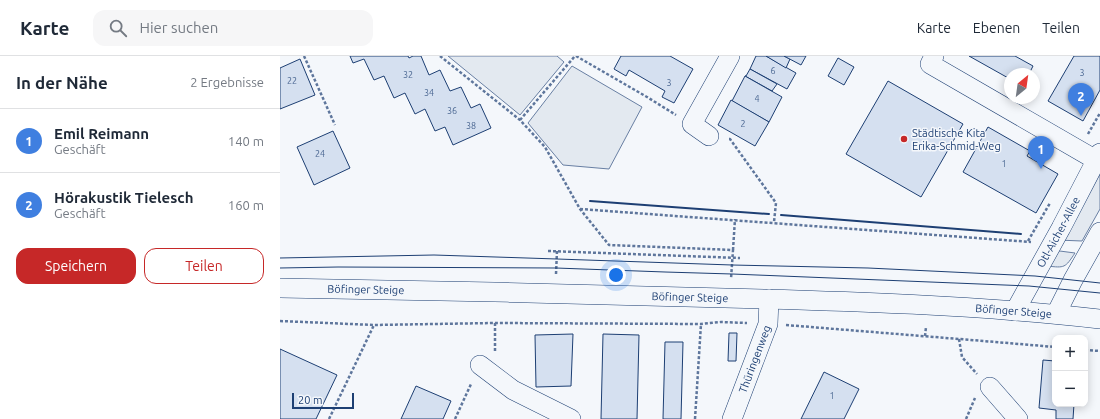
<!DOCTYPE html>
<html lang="de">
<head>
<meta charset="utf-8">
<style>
	:root { --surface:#fff; --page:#f6f6f7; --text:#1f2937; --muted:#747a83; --line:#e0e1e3; --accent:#c62828 }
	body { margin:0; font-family:Ubuntu,sans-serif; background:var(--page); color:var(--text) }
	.controls { position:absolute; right:12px; bottom:12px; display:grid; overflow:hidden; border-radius:8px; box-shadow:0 2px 10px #0003 }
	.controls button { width:36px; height:36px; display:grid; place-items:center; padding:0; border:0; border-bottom:1px solid var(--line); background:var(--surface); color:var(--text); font:20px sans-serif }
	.compass { position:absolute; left:724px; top:12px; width:36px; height:36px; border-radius:50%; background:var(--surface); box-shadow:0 2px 10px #0003; rotate:29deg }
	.scale { position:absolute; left:12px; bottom:10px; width:62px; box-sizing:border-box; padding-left:4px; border:2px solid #1d3f73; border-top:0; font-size:11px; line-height:14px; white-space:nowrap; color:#1d3f73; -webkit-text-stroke:3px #f4f7fb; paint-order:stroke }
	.you { position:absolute; left:336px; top:219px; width:14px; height:14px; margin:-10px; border:3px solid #fff; border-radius:50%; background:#1a73e8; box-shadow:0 0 0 6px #1a73e833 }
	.badge { display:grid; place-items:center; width:26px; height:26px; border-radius:50%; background:var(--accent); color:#fff; font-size:13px; font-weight:700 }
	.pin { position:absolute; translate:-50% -33px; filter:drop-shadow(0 1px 2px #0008) }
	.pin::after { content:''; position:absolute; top:21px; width:14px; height:12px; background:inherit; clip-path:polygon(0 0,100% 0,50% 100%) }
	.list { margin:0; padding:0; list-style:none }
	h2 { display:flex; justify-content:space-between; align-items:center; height:52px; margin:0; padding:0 16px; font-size:17px }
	h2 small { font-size:13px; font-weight:400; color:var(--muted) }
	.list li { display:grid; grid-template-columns:26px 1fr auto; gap:12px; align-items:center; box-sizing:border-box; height:64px; padding:0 16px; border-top:1px solid var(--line) }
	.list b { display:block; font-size:15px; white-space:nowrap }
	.list p { margin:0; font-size:13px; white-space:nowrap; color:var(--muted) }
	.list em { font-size:13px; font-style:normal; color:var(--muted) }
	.actions { display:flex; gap:8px; padding:12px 16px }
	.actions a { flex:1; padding:9px 0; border:1px solid var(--accent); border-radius:12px; text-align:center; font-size:14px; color:var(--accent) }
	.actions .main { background:var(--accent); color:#fff }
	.icon { flex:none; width:22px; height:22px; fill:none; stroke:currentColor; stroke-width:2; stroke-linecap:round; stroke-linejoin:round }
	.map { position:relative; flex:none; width:820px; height:363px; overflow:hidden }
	header { display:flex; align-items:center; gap:24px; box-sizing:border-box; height:56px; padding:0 20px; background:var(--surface); border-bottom:1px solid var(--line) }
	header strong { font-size:19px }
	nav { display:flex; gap:22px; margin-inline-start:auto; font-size:14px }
	.search { width:280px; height:36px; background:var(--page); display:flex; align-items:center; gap:10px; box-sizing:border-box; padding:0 14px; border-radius:12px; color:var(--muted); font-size:15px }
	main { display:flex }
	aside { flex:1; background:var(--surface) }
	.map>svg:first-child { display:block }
</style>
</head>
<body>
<header>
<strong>Karte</strong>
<div class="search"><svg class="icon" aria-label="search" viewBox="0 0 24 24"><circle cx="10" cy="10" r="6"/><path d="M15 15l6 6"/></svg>Hier suchen</div>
<nav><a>Karte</a><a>Ebenen</a><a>Teilen</a></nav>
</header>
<main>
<aside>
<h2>In der Nähe<small>2 Ergebnisse</small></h2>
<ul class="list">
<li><span class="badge" style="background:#3f7fe0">1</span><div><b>Emil Reimann</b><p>Geschäft</p></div><em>140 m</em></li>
<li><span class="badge" style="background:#3f7fe0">2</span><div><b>Hörakustik Tielesch</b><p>Geschäft</p></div><em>160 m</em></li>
</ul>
<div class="actions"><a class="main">Speichern</a><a>Teilen</a></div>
</aside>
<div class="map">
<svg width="820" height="363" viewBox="0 0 820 363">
	<rect width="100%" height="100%" fill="#f4f7fb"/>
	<g fill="#e3e9f0" stroke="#687fa3">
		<path d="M168 0H277L284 6 240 59Z"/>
		<path d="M292 10 362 51 329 113 283 109 248 67Z"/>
		<path d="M820 117V153L802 185 777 184Z"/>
		<path d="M772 194 795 197C785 212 785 212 767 210Z"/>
	</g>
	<g fill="#d5e0f0" stroke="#1d3f73">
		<path d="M70 0H128L129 2 133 0H141L149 19 160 14 170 35 181 31 191 52 200 48 211 72 173 89 165 71 155 75 145 53 135 58 125 37 114 42 104 20 94 24 84 3 73 7Z"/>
		<path d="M341 0H390L413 13 394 47 382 41 385 35 349 14 346 20 334 13Z"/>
		<path d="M476 0H486L516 17 507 33 470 13Z"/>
		<path d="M486 0H504L510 3 506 12Z"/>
		<path d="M504 0H526L521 9Z"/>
		<path d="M689 0H735L753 10 749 18H730V23Z"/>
		<path d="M794 0H820V34L803 65 768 45Z"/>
		<path d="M558 2 574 11 564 29 548 20Z"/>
		<path d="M20 3 35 39 0 53V12Z"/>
		<path d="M470 13 497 28 492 35 465 20H466Z"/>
		<path d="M465 20 502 41 489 66 452 45Z"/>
		<path d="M608 25 683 68 641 141 566 98Z"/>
		<path d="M451 44 489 66 475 90 438 69Z"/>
		<path d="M708 71 750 95 747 100 778 118 756 157 683 116Z"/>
		<path d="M53 75 70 112 34 129 17 91Z"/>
		<path d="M449 277H457L456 305H448Z"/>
		<path d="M293 278 291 330 256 331 255 279Z"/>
		<path d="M323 278 359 279 357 363H321Z"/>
		<path d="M385 286H403L401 363H383Z"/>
		<path d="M0 293 57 319 36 363H0Z"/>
		<path d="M763 304 775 305V348H794L793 363H776V354L759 352Z"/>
		<path d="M544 316 579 333 564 363H521Z"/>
		<path d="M136 330 171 345 163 363H121Z"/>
	</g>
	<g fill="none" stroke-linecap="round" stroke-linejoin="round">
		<defs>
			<g id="street">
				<path d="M654 0 650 8 816 104"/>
				<path d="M429 80 412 68 450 0"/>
				<path id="s1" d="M0 232C148 234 297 238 445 242 570 245 696 249 820 263"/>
				<path id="s2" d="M735 255 781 172 820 97"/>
				<path d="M776 258 793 224 820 176"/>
				<path d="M200 309 233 334 291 363"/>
				<path d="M710 331 738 363"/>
				<path id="s3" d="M452 363 488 268 489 243"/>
			</g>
		</defs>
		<use href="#street" stroke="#1d3f73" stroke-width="20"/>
		<g stroke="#5e769c" stroke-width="2.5" stroke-dasharray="3 2" stroke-linecap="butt">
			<path d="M24 0 55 69"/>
			<path d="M160 0 240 64 265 91 300 153 329 189 453 194 451 223"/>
			<path d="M296 0 367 41 396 59"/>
			<path d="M240 64 295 0"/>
			<path d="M808 78 820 57"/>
			<path d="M449 83H450L496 147 494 166"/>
			<path d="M300 153 751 186"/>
			<path d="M748 185 770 147"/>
			<path d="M453 194 455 163"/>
			<path d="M268 195 460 202"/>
			<path d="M276 218 277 195"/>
			<path d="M0 265 94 269 215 267 421 268 441 266 467 267"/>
			<path d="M215 267V295"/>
			<path d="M506 269 679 283 775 291"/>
			<path d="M645 280 646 271"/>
			<path d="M679 283 682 301 697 318"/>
			<path d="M805 294 820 295"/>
			<path d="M49 363 94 269"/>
			<path d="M175 363 191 328"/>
			<path d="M415 363 421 268"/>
			<path d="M686 363 695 342"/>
		</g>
		<use href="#street" stroke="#f4f7fb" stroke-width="19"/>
		<g stroke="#1d3f73" stroke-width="1">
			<path d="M0 202 154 199 277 203 452 209 588 212 755 220 820 227"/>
			<path d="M0 212 58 211 276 212 385 216 452 218 749 230 820 237"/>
		</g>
		<g stroke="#1d3f73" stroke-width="2">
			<path d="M310 145 489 158"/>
			<path d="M501 159 741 178"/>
		</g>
	</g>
	<circle fill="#c62828" stroke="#f4f7fb" stroke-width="1.5" cx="624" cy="83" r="4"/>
	<g text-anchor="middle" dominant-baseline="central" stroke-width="3" stroke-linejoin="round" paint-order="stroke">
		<g font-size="9" fill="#4b6792">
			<text x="493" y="15">6</text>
			<text x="802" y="17">3</text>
			<text x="128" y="19">32</text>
			<text x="12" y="25">22</text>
			<text x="389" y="27">3</text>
			<text x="149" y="37">34</text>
			<text x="477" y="43">4</text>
			<text x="172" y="55">36</text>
			<text x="463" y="68">2</text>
			<text x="191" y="70">38</text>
			<text x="40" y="98">24</text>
			<text x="724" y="108">1</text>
			<text x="552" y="340">1</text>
		</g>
		<g font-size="11" fill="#1d3f73" stroke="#f4f7fb" text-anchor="start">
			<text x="632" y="77">Städtische Kita<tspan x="632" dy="13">Erika-Schmid-Weg</tspan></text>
		</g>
		<g font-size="11" fill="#1d3f73" stroke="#f4f7fb">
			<text stroke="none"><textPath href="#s2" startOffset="90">Otl-Aicher-Allee</textPath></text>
			<text stroke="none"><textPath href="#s1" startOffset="86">Böfinger Steige</textPath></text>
			<text stroke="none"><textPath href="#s1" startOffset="410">Böfinger Steige</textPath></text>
			<text stroke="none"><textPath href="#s1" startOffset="734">Böfinger Steige</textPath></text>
			<text stroke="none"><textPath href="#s3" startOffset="64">Thüringenweg</textPath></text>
		</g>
	</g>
</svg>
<div class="controls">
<button>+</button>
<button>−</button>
</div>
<svg class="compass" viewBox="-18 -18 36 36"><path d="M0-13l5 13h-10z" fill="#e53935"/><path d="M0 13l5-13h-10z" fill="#747a83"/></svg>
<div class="scale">20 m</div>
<div class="you"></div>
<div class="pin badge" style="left:761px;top:113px;background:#3f7fe0">1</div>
<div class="pin badge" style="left:801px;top:60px;background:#3f7fe0">2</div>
</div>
</main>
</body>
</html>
